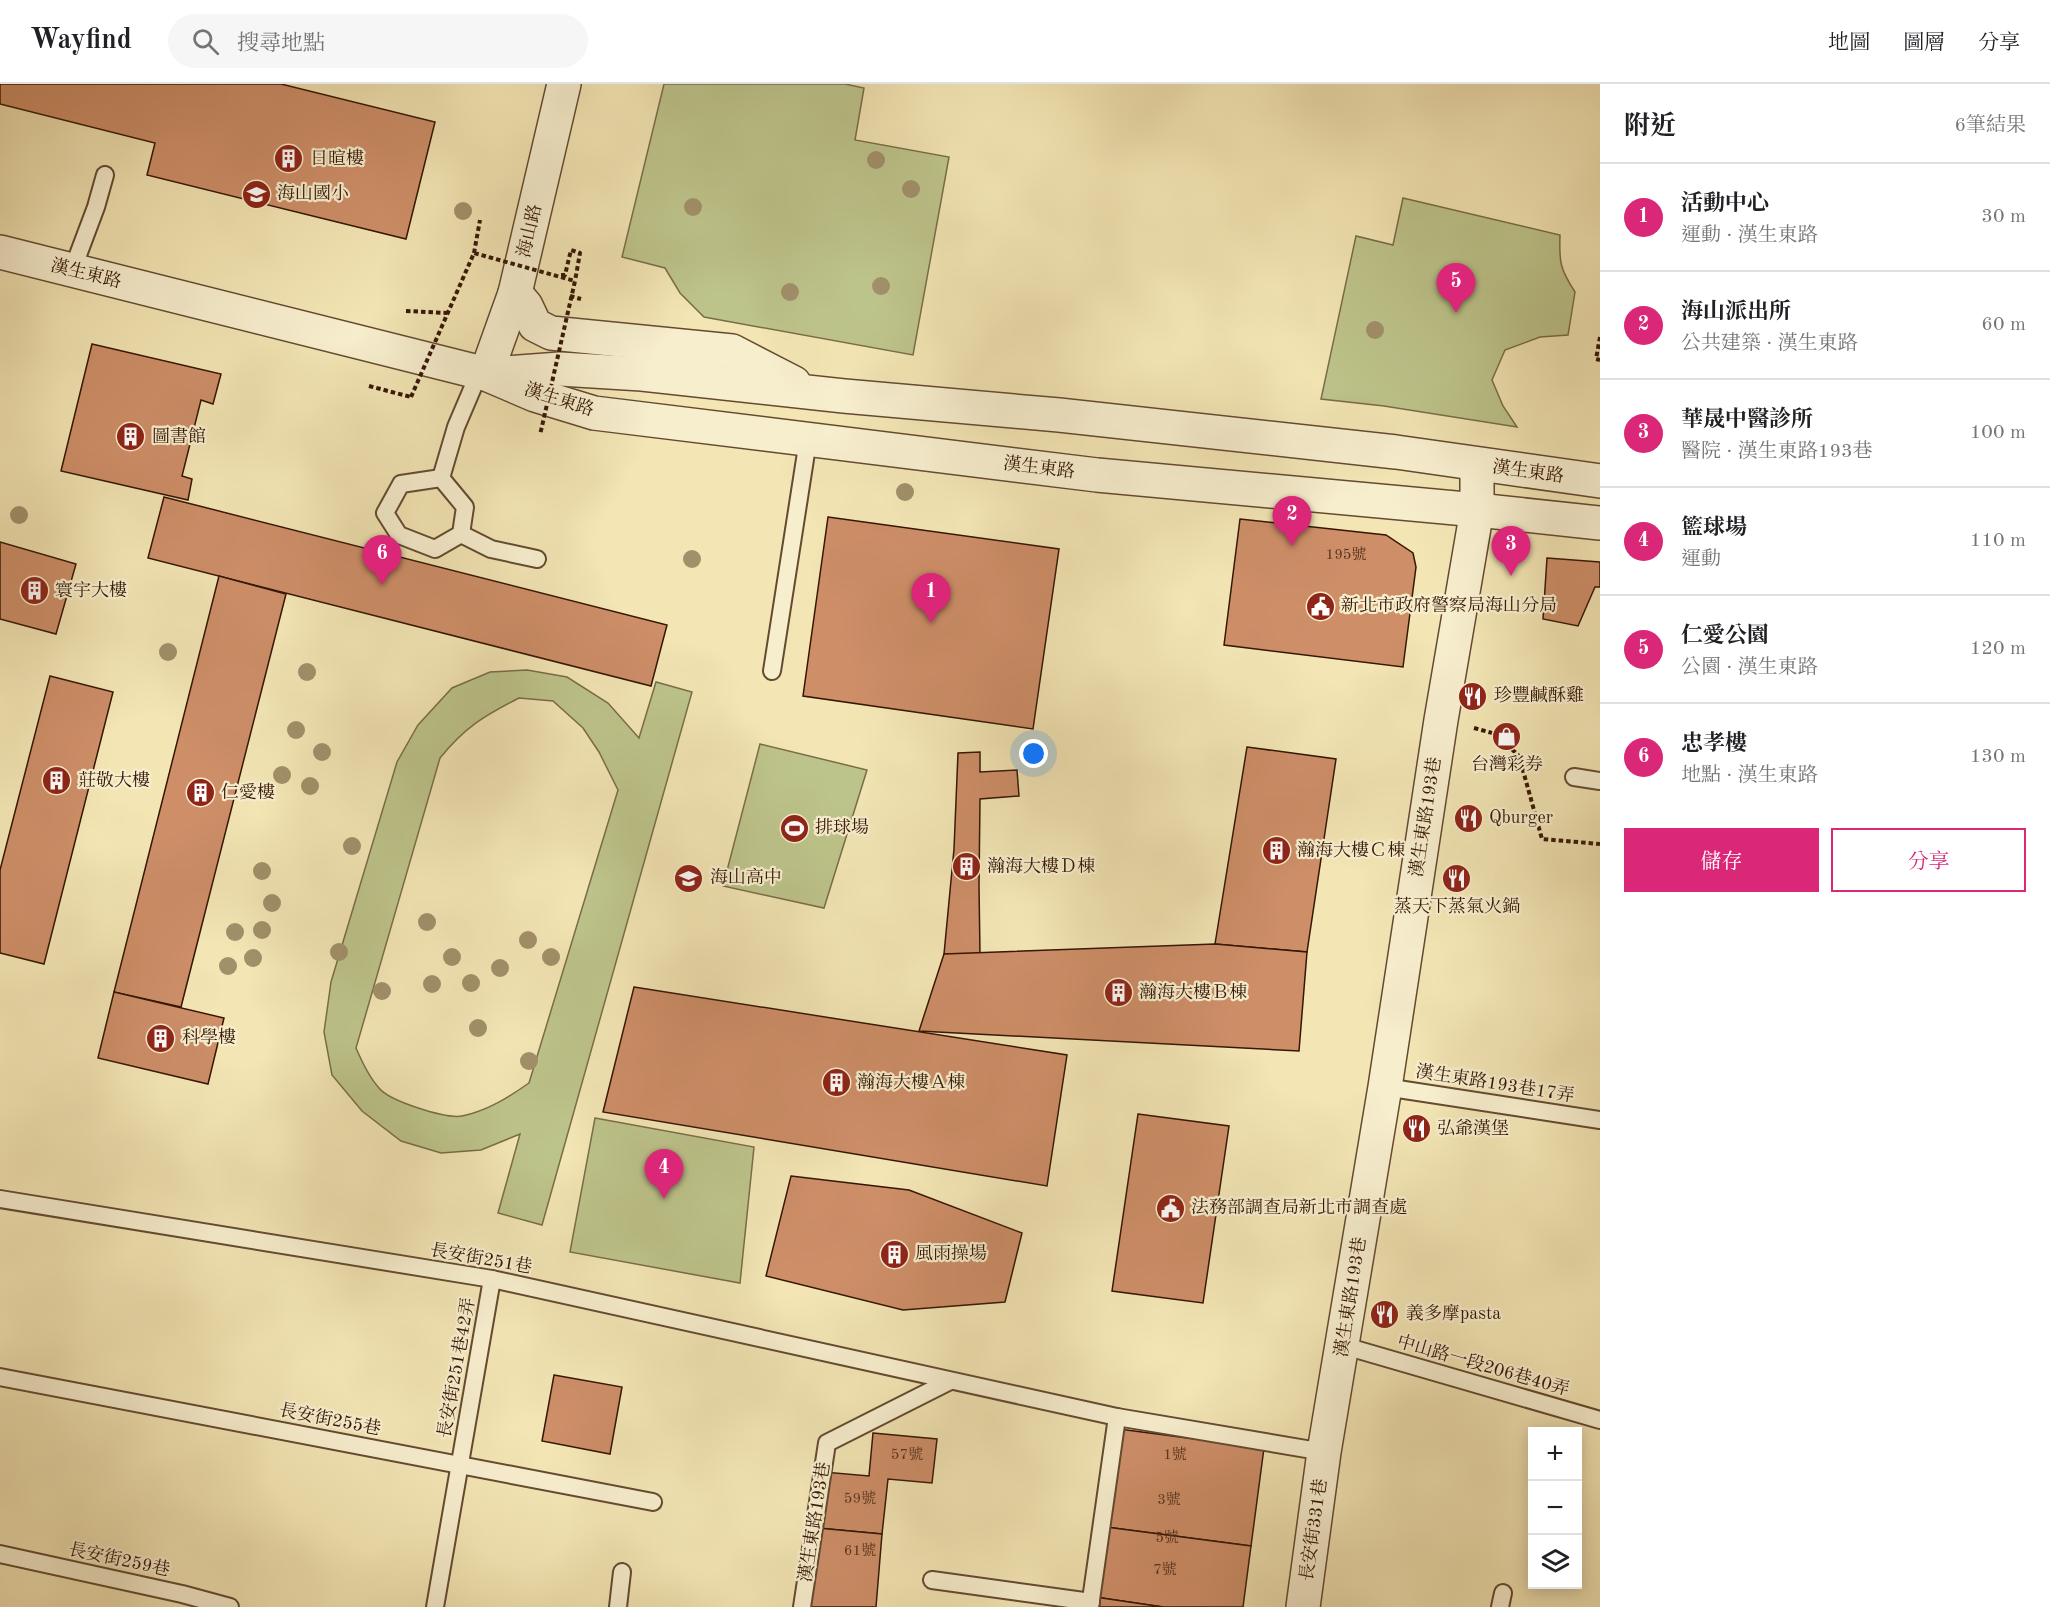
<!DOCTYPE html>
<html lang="zh-TW">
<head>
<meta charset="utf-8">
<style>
	:root { --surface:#fff; --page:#f6f6f6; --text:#202124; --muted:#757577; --line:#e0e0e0; --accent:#db2777 }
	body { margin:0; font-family:"Old Standard TT","Noto Serif TC",serif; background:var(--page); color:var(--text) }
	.controls { position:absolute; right:18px; bottom:18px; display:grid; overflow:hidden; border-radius:0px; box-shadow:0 3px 15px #0003 }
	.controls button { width:54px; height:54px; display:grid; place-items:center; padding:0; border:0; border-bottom:2px solid var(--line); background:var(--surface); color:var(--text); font:30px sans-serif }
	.you { position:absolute; left:1034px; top:670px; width:21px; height:21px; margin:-15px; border:4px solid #fff; border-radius:50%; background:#1a73e8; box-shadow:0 0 0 9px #1a73e833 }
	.badge { display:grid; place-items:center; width:39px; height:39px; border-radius:50%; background:var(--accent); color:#fff; font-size:20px; font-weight:700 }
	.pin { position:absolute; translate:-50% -50px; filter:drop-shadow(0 2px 3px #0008) }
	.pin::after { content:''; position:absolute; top:32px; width:21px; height:18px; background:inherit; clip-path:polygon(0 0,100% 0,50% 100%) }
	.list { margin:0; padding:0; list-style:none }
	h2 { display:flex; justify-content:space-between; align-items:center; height:78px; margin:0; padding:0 24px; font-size:26px }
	h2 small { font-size:20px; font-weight:400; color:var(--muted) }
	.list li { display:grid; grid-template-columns:39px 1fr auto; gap:18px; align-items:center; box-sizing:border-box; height:108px; padding:0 24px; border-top:2px solid var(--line) }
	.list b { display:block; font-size:22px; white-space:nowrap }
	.list p { margin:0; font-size:20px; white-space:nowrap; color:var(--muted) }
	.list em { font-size:20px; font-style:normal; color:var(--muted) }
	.actions { display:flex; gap:12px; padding:18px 24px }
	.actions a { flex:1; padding:14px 0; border:2px solid var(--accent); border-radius:0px; text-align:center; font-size:21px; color:var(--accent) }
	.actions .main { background:var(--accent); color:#fff }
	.icon { flex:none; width:33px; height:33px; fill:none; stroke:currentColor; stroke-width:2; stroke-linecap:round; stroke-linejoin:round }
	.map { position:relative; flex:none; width:1600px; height:1523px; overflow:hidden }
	header { display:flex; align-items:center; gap:36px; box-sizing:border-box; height:84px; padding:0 30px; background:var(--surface); border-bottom:2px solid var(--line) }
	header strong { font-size:28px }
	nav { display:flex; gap:33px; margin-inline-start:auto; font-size:21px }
	.search { width:420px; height:54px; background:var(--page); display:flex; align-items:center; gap:15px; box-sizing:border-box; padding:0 21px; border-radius:33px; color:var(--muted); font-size:22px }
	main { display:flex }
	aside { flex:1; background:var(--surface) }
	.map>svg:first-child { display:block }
</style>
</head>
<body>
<header>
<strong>Wayfind</strong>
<div class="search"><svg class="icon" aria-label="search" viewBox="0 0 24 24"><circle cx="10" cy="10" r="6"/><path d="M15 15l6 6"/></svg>搜尋地點</div>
<nav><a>地圖</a><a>圖層</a><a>分享</a></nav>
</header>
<main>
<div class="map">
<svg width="1600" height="1523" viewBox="0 0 1600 1523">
	<rect width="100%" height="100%" fill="#f3e5b4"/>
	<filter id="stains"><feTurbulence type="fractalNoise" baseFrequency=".00333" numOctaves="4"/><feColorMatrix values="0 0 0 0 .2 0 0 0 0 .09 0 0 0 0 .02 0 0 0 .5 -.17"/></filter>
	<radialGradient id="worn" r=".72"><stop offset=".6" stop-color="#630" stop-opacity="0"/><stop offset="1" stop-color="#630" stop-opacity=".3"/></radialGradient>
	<g fill="#bdc48b" stroke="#796d48" stroke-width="1.5" fill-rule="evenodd">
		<path d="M664 0H845L864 4 855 56 949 73 913 271 704 233 680 209 665 184 622 173Z"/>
		<path d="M1403 114 1560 151C1559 178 1560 185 1575 208L1568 251 1540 253 1505 266 1492 296 1503 322 1517 343 1384 322 1321 315 1356 152 1393 161Z"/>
		<path d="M527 586 567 593 608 619 639 654 656 598 692 608 542 1141 498 1129 520 1050 481 1066 441 1069 401 1057 362 1027 332 991 324 948 331 898 397 678 418 641 452 604 490 588ZM519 614 553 617 583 644 599 668 618 706 529 999C509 1013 487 1027 462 1032 446 1035 389 1017 379 1004 369 993 362 978 356 964L440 674C465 643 484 632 519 614Z"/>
		<path d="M760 660 867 686 824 824 723 802Z"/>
		<path d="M595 1034 754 1063 740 1199 570 1168Z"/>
	</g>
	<g fill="#cd8e68" stroke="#351605" stroke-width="1.5">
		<path d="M0 0H281L435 38 406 155 147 91 155 59 0 20Z"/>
		<path d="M92 260 221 290 213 320 201 316 182 392 192 395 188 416 61 387Z"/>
		<path d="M164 413 667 541 651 602 148 474Z"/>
		<path d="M828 433 1059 465 1033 645 803 612Z"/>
		<path d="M1240 435 1386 451 1413 469 1416 483 1403 583 1224 561Z"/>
		<path d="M0 458 76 480 56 550 0 535Z"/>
		<path d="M1547 474 1600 478V503H1595L1578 542 1543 535Z"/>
		<path d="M219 492 286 510 181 923 114 908Z"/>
		<path d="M50 592 113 608 44 880 0 869V786Z"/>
		<path d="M1247 663 1336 675 1307 868 1215 860Z"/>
		<path d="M980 668V688L1017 686 1019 712 980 715 979 802 980 870H944L954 765 958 669Z"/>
		<path d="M1215 860 1307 868 1299 967 919 947 944 870Z"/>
		<path d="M634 903 1067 971 1047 1102 603 1028Z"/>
		<path d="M114 908 224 934 208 1000 98 974Z"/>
		<path d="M1138 1030 1229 1042 1203 1219 1112 1207Z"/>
		<path d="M791 1092 909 1106 1022 1149 1005 1218 903 1226 766 1192Z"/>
		<path d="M554 1291 622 1303 610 1370 542 1357Z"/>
		<path d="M1119 1345 1264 1364 1251 1462 1106 1443Z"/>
		<path d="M873 1349 937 1355 932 1399 888 1395 882 1450 818 1444 824 1388 869 1392Z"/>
		<path d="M1106 1443 1251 1462 1243 1523H1163L1095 1513Z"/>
		<path d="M818 1444 882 1450 876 1523H810Z"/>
		<path d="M1095 1513 1163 1523H1094Z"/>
	</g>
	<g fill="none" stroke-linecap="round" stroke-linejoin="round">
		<defs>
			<g id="service">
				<path d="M72 187 96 123 105 91"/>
				<path d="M441 394 465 423 461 450 435 465 399 451 385 429 401 400Z"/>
				<path d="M441 394 456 343 479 289"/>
				<path d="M461 450 491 465 537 475"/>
				<path d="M772 587 808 356"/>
				<path d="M1574 693 1600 697"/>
				<path d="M1385 1003 1600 1036"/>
				<path d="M0 1115 492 1195 1117 1333 1324 1368"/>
				<path d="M1355 1265 1600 1336"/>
				<path d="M0 1293 653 1418"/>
				<path d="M0 1470 182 1510 230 1523"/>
				<path d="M932 1496 1091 1518"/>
				<path d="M435 1523 492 1195"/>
				<path d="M618 1523 622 1488"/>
				<path d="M802 1523 827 1359 950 1297"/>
				<path d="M1090 1523 1117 1333"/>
				<path d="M1500 1523 1503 1509"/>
			</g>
			<g id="minor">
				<path d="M486 290 515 209 564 0"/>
				<path d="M1303 1523 1324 1368 1385 1003 1441 636 1477 426V381"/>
			</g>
			<g id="tertiary">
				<path d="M0 168 486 290 535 311 594 329 1097 391 1477 426 1600 439"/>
				<path d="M515 209 526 222 535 241 551 249 732 267 794 299"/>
				<path d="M493 290 560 285 642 290 844 312 1059 331 1396 368 1600 397"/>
			</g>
		</defs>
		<use href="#service" stroke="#644a31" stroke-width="20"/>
		<use href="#minor" stroke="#644a31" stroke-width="36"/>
		<use href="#tertiary" stroke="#644a31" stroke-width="36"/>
		<g stroke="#351605" stroke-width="4" stroke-dasharray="4.5 3" stroke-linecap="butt">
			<path d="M474 169 480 136"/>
			<path d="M561 191H565L571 166 580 169 575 197"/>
			<path d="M570 212 581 215"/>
			<path d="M406 227 447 229"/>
			<path d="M1600 253 1596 275 1600 276"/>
			<path d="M369 302 411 313"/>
			<path d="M1474 644 1496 650 1519 672 1542 755 1600 760"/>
		</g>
		<use href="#service" stroke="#f7eece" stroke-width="16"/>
		<use href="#minor" stroke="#f7eece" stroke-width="33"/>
		<use href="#tertiary" stroke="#f7eece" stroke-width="33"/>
		<path stroke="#351605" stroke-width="4" stroke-dasharray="4.5 3" stroke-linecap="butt" d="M411 313 474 169 575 197 540 351"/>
	</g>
	<g fill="#a1906a">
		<circle cx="876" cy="76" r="9"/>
		<circle cx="911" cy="105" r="9"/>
		<circle cx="693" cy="123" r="9"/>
		<circle cx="463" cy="127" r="9"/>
		<circle cx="881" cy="202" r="9"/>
		<circle cx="790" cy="208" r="9"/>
		<circle cx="1375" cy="246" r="9"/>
		<circle cx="905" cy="408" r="9"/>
		<circle cx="19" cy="431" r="9"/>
		<circle cx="692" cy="475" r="9"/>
		<circle cx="168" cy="568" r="9"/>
		<circle cx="307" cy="588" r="9"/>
		<circle cx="296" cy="646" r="9"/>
		<circle cx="322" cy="668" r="9"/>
		<circle cx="282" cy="691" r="9"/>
		<circle cx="310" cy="702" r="9"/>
		<circle cx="352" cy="762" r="9"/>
		<circle cx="262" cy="787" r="9"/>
		<circle cx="272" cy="819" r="9"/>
		<circle cx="427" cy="838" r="9"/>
		<circle cx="262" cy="846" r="9"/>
		<circle cx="235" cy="848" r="9"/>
		<circle cx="528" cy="856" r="9"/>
		<circle cx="339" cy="868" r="9"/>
		<circle cx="452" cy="873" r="9"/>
		<circle cx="551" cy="873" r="9"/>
		<circle cx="253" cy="874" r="9"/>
		<circle cx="228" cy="882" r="9"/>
		<circle cx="500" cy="884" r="9"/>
		<circle cx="471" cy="899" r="9"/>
		<circle cx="432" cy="900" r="9"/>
		<circle cx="382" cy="907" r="9"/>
		<circle cx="478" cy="944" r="9"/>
		<circle cx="529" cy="977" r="9"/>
	</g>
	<defs>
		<symbol id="building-disc" viewBox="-11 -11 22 22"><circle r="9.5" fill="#8f2418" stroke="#f7eece"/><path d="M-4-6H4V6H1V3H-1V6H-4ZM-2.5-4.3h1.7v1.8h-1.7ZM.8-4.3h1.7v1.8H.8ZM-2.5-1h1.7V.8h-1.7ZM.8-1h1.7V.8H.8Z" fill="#fff"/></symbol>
		<symbol id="school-disc" viewBox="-11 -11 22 22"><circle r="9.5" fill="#8f2418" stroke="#f7eece"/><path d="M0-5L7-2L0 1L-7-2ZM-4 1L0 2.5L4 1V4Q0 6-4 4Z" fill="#fff"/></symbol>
		<symbol id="civic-disc" viewBox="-11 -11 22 22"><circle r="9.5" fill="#8f2418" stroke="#f7eece"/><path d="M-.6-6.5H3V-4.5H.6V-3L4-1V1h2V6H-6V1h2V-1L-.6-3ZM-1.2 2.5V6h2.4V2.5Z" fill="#fff"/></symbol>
		<symbol id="restaurant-disc" viewBox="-11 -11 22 22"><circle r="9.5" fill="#8f2418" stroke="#f7eece"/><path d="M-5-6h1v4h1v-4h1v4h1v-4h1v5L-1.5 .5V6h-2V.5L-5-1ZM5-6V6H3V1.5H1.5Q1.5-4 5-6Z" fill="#fff"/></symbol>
		<symbol id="shop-disc" viewBox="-11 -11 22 22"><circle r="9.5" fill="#8f2418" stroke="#f7eece"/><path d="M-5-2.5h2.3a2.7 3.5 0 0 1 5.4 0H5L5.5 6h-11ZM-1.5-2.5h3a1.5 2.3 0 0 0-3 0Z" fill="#fff"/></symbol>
		<symbol id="stadium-disc" viewBox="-11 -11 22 22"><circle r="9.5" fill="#8f2418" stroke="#f7eece"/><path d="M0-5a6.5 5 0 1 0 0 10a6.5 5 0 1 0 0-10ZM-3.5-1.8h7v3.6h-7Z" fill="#fff"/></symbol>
	</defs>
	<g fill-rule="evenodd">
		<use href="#building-disc" x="272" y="58" width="33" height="33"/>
		<use href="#school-disc" x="240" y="94" width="33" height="33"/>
		<use href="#building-disc" x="114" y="336" width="33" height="33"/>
		<use href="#building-disc" x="18" y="490" width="33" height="33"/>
		<use href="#civic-disc" x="1304" y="506" width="33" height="33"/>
		<use href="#restaurant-disc" x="1456" y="596" width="33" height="33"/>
		<use href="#shop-disc" x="1490" y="636" width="33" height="33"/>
		<use href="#building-disc" x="40" y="680" width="33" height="33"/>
		<use href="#building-disc" x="184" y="692" width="33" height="33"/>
		<use href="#restaurant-disc" x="1452" y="718" width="33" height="33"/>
		<use href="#stadium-disc" x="778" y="728" width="33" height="33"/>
		<use href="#building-disc" x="1260" y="750" width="33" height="33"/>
		<use href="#building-disc" x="950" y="766" width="33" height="33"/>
		<use href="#school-disc" x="672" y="778" width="33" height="33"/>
		<use href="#restaurant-disc" x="1440" y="778" width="33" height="33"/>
		<use href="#building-disc" x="1102" y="892" width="33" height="33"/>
		<use href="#building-disc" x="144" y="938" width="33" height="33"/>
		<use href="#building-disc" x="820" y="982" width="33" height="33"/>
		<use href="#restaurant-disc" x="1400" y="1028" width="33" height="33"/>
		<use href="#civic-disc" x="1154" y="1108" width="33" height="33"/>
		<use href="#building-disc" x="878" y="1154" width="33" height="33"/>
		<use href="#restaurant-disc" x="1368" y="1214" width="33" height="33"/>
	</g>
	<g text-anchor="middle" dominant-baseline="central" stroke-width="4.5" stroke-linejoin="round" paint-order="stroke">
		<g font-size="15" fill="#5b341e">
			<text x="1346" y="471">195號</text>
			<text x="907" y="1371">57號</text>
			<text x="1175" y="1371">1號</text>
			<text x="860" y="1415">59號</text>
			<text x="1169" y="1416">3號</text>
			<text x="1167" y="1454">5號</text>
			<text x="860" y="1467">61號</text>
			<text x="1165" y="1486">7號</text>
		</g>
		<g font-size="18" fill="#351605" stroke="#f7eece" text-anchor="start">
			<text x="310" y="75">日暄樓</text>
			<text x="277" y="110">海山國小</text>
			<text x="152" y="353">圖書館</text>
			<text x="55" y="507">寰宇大樓</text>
			<text x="1341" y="522">新北市政府警察局海山分局</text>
			<text x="1494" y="612">珍豐鹹酥雞</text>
			<text x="1507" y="681" text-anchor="middle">台灣彩券</text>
			<text x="78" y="697">莊敬大樓</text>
			<text x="221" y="709">仁愛樓</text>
			<text x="1489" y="734">Qburger</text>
			<text x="815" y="744">排球場</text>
			<text x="1297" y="767">瀚海大樓Ｃ棟</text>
			<text x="987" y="783">瀚海大樓Ｄ棟</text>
			<text x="710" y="794">海山高中</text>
			<text x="1457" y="823" text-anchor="middle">蒸天下蒸氣火鍋</text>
			<text x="1139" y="909">瀚海大樓Ｂ棟</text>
			<text x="182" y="954">科學樓</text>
			<text x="857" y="999">瀚海大樓Ａ棟</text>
			<text x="1437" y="1045">弘爺漢堡</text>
			<text x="1191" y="1124">法務部調查局新北市調查處</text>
			<text x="915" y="1170">風雨操場</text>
			<text x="1406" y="1230">義多摩pasta</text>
		</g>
		<g font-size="18" fill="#351605" stroke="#f7eece">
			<text transform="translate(530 147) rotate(-77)">海山路</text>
			<text transform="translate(86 190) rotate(14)">漢生東路</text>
			<text transform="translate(559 316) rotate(18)">漢生東路</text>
			<text transform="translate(1039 384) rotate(7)">漢生東路</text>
			<text transform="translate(1528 388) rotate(8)">漢生東路</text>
			<text transform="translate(1426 733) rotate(-81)">漢生東路193巷</text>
			<text transform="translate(1495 1000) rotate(9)">漢生東路193巷17弄</text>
			<text transform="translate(481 1175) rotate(10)">長安街251巷</text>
			<text transform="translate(1351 1213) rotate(-81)">漢生東路193巷</text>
			<text transform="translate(1483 1282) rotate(16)">中山路一段206巷40弄</text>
			<text transform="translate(457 1284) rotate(-80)">長安街251巷42弄</text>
			<text transform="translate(330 1336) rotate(11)">長安街255巷</text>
			<text transform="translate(815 1438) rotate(-81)">漢生東路193巷</text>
			<text transform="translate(1314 1446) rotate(-82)">長安街331巷</text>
			<text transform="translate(119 1476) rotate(12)">長安街259巷</text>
		</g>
	</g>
	<rect width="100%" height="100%" filter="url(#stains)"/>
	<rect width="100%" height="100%" fill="url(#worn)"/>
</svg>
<div class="controls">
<button>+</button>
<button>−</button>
<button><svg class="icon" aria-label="layers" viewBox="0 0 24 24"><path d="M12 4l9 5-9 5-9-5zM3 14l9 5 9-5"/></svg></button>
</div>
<div class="you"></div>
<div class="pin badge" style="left:931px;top:539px">1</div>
<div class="pin badge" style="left:1292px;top:462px">2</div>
<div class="pin badge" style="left:1511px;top:492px">3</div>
<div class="pin badge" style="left:664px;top:1115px">4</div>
<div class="pin badge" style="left:1456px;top:229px">5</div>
<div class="pin badge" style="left:382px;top:501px">6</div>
</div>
<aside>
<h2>附近<small>6筆結果</small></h2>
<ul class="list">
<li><span class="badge">1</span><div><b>活動中心</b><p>運動 · 漢生東路</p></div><em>30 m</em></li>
<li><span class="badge">2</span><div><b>海山派出所</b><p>公共建築 · 漢生東路</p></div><em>60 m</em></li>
<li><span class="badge">3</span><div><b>華晟中醫診所</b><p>醫院 · 漢生東路193巷</p></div><em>100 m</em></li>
<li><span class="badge">4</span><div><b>籃球場</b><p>運動</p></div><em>110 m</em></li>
<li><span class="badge">5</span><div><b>仁愛公園</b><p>公園 · 漢生東路</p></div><em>120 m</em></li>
<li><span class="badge">6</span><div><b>忠孝樓</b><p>地點 · 漢生東路</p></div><em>130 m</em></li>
</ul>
<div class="actions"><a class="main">儲存</a><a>分享</a></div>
</aside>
</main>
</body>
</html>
